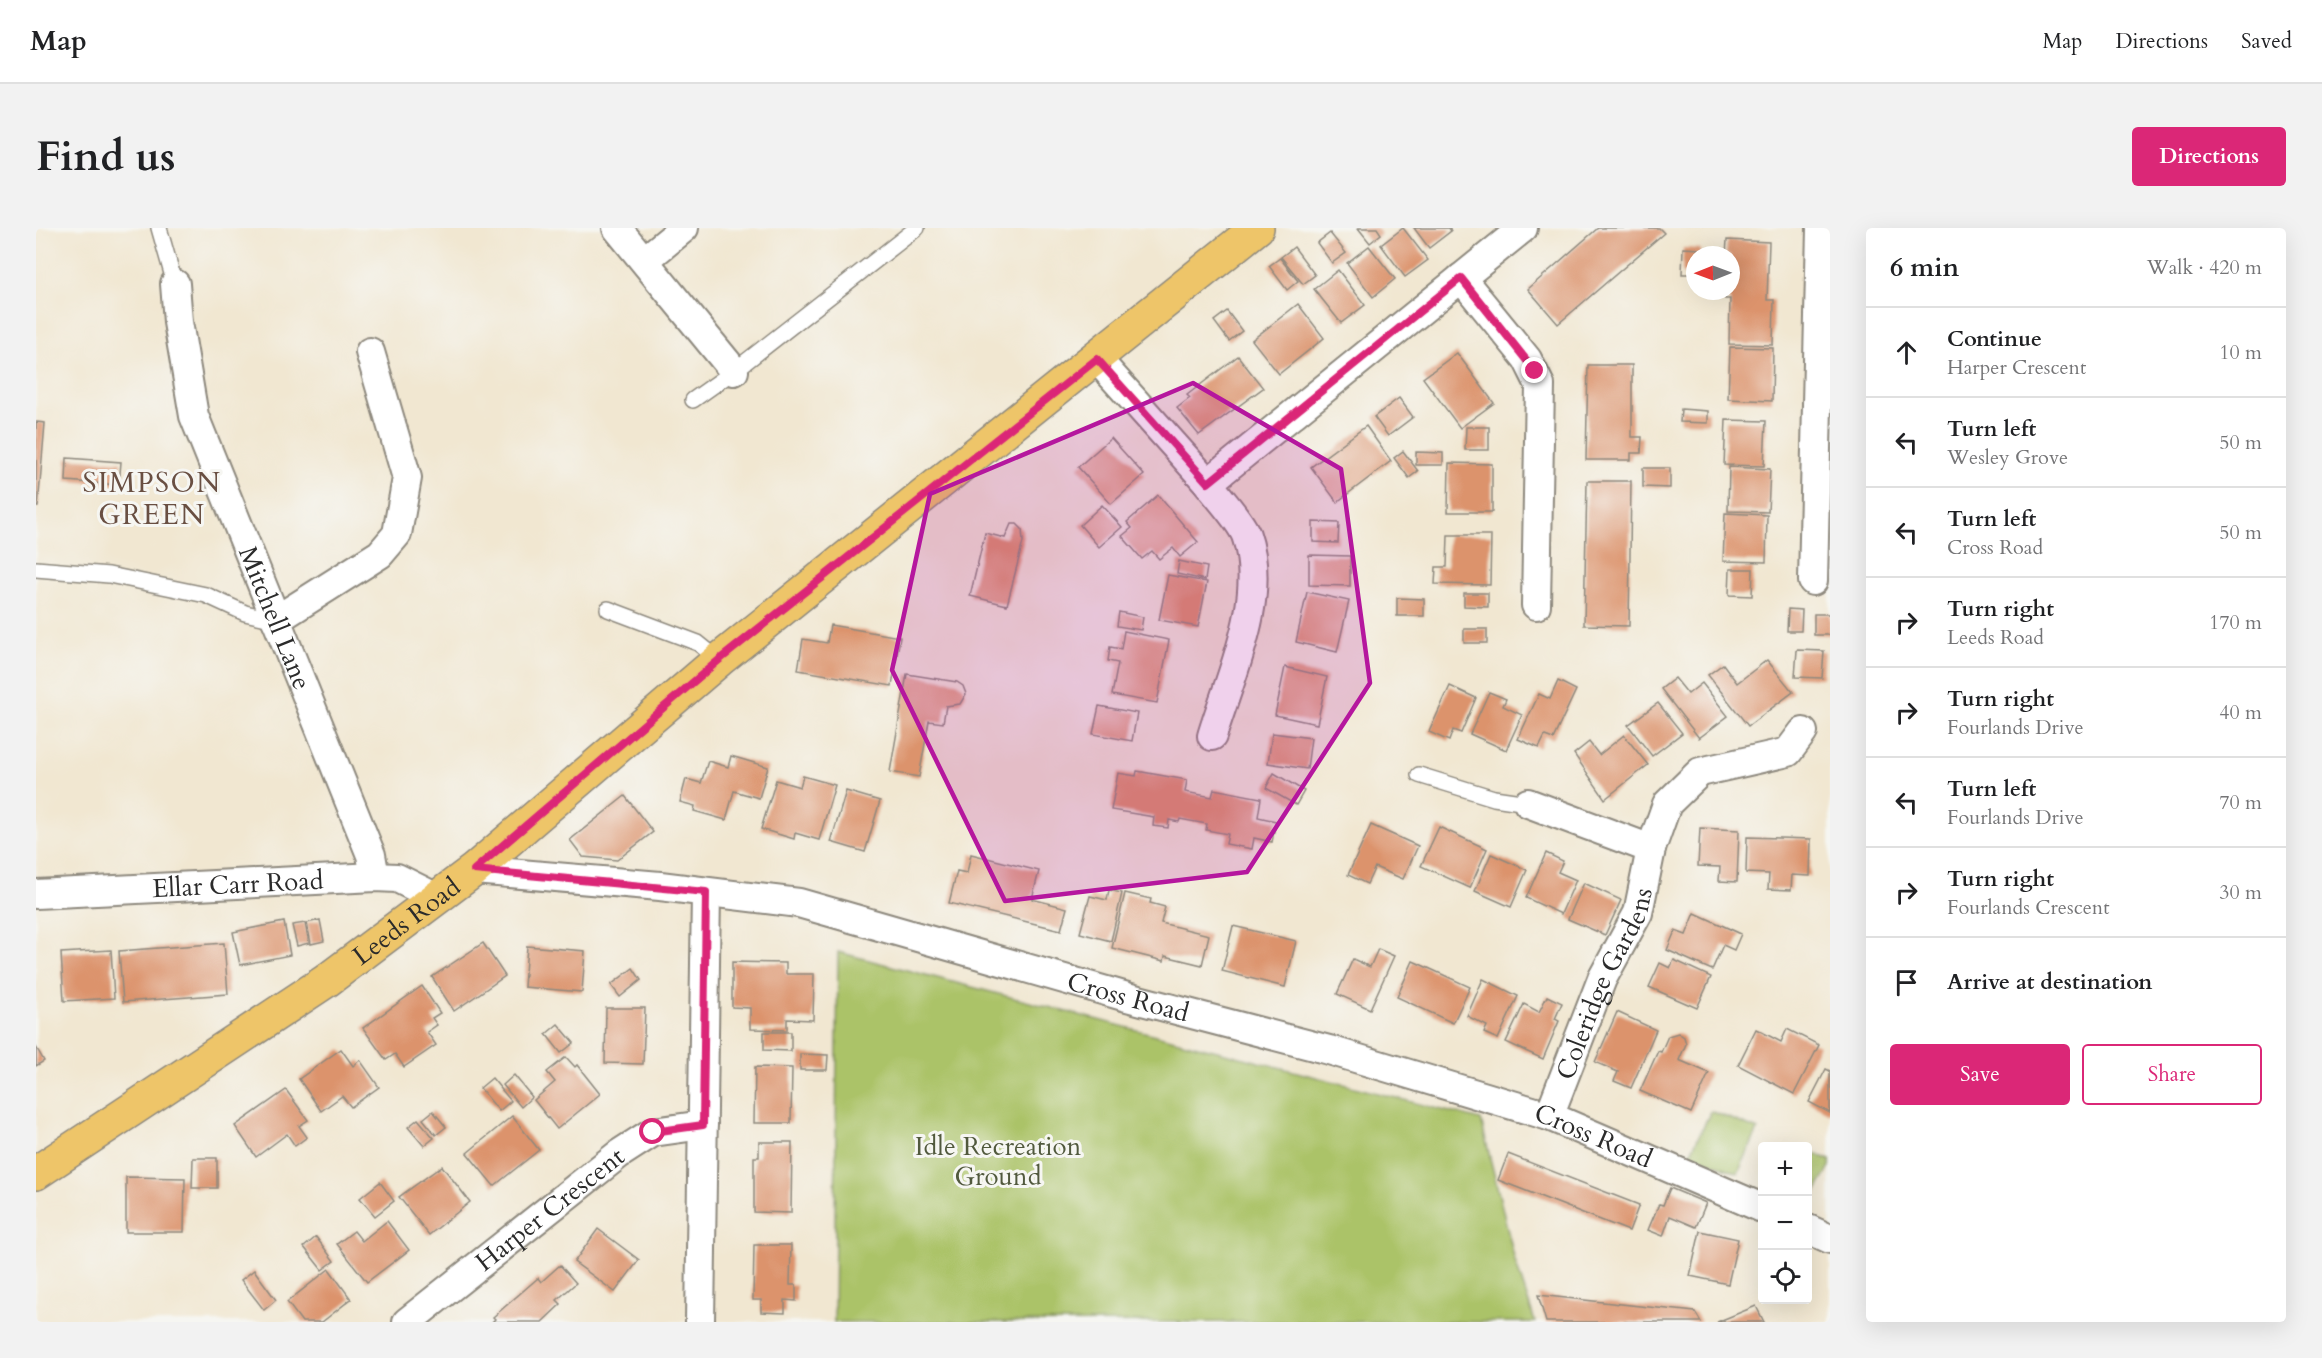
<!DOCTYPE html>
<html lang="en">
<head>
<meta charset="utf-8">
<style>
	:root { --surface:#fff; --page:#f2f2f2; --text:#202124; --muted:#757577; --line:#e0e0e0; --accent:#db2777 }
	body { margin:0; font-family:Cardo,serif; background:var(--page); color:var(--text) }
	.controls { position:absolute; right:18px; bottom:18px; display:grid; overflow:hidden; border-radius:6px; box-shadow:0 6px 24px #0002 }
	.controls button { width:54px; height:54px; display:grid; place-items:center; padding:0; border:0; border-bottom:2px solid var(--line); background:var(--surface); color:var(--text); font:30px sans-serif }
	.compass { position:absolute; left:1650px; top:18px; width:54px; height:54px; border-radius:50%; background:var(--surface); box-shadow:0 6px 24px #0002; rotate:269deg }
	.stop { position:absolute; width:18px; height:18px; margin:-14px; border:4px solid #db2777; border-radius:50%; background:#fff }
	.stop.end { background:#db2777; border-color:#fff; box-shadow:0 2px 6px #0008 }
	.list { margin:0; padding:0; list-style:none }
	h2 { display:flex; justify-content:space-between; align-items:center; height:78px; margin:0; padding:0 24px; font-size:26px }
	h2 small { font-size:20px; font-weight:400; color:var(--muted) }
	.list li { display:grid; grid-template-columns:39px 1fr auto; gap:18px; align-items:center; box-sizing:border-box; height:90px; padding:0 24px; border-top:2px solid var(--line) }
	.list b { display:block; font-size:22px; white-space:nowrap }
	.list p { margin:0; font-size:20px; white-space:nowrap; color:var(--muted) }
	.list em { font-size:20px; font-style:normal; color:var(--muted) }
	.actions { display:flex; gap:12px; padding:18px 24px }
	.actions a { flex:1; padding:14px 0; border:2px solid var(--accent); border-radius:6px; text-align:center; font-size:21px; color:var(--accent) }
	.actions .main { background:var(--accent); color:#fff }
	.icon { flex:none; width:33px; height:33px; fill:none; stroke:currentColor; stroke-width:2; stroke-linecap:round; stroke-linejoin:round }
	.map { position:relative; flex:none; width:1794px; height:1094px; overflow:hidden; border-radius:6px }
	header { display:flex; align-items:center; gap:36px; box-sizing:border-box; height:84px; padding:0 30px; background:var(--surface); border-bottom:2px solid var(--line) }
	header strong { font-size:28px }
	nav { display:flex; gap:33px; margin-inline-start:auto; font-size:21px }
	.intro { display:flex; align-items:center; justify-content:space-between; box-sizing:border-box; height:144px; padding:0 36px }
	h1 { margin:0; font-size:42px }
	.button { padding:15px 27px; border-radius:6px; background:var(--accent); color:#fff; font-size:21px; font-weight:700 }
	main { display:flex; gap:36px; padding:0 36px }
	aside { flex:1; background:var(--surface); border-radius:6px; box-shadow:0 6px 24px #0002 }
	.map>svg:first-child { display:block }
</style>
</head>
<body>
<header>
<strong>Map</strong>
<nav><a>Map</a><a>Directions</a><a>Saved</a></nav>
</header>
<div class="intro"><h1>Find us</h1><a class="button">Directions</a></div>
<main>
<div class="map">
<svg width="1794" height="1094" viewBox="0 0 1794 1094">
	<rect width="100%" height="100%" fill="#f6f6f2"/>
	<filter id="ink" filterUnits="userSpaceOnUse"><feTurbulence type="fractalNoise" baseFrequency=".0167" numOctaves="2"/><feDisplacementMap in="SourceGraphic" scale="12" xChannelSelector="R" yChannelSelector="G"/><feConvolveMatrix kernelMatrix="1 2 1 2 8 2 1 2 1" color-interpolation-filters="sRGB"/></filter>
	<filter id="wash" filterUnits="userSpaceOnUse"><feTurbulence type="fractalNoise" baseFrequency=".008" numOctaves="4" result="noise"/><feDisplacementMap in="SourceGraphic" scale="24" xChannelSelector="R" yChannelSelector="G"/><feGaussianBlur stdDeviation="1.35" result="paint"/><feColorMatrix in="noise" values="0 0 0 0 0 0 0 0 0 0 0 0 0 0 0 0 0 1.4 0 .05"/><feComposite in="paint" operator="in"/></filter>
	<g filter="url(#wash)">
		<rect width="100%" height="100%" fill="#f1e7d1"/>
		<g fill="#abc368" stroke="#6b774a" stroke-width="1.5">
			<path d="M802 724 1445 892 1479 1033 1499 1094H798Z"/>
			<path d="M1675 883 1722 902 1702 945 1654 926Z"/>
			<path d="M1772 922 1794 932V939L1774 974 1772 973Z"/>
		</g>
		<g id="blocks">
			<g fill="#dc936c">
				<path d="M1322 0H1341L1345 6 1334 15Z"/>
				<path d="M1367 0 1392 32 1369 49 1345 17Z"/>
				<path d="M1378 0H1413L1415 3 1393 20Z"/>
				<path d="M1562 0H1623L1628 5 1522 96 1492 61Z"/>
				<path d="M1294 5 1310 25 1296 35 1281 15Z"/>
				<path d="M1691 12 1733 14 1731 72H1738L1737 117 1693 116 1694 71H1689V63H1695V27H1690Z"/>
				<path d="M1333 18 1359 51 1337 69 1311 35Z"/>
				<path d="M1258 19 1279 47 1267 56 1245 29Z"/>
				<path d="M1647 20 1664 21V27H1659V46H1646Z"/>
				<path d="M1244 30 1262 53 1251 62 1233 38Z"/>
				<path d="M1302 42 1329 77 1305 95 1278 61Z"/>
				<path d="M1262 76 1288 110 1243 146 1216 112Z"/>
				<path d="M1191 83 1206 103 1193 113 1178 93Z"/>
				<path d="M1694 119 1737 120 1736 173 1692 171Z"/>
				<path d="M1421 125 1458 175 1424 200 1387 150Z"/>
				<path d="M1202 128 1227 160 1163 207 1141 180 1154 170 1151 167Z"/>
				<path d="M1552 137H1596V209H1606L1605 225H1595V232H1550Z"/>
				<path d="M1363 170 1377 189 1352 208 1338 189Z"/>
				<path d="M1645 181 1672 183V195L1644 194Z"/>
				<path d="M1690 192 1730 193 1728 238 1688 237Z"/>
				<path d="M0 194 9 195 2 279H0Z"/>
				<path d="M1330 198 1355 233 1301 274 1275 239Z"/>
				<path d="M1430 199H1453V222H1429Z"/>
				<path d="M1075 210 1108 247 1075 276 1042 239Z"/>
				<path d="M1367 223 1382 243 1373 250 1358 230Z"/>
				<path d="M1380 224 1407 225V237H1380Z"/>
				<path d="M31 230 85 234 83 257 30 253Z"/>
				<path d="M1413 235 1456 236V284H1412Z"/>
				<path d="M1693 239 1734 241 1732 284 1692 283Z"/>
				<path d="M1607 240H1634V260L1607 259Z"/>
				<path d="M1551 253H1595L1593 398 1548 397Z"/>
				<path d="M1122 267 1162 314 1144 329 1137 320 1123 331 1116 323 1106 331 1086 308 1096 300 1091 294Z"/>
				<path d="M1066 277 1086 299 1063 319 1044 297Z"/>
				<path d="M1689 285 1731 287 1730 334 1687 333Z"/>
				<path d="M1277 294 1303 295 1302 315 1277 314Z"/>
				<path d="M975 296H981L986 301 987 314 971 377 934 368 949 305 969 310Z"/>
				<path d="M1412 307H1455L1454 357 1399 356 1400 339H1411Z"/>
				<path d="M1273 327 1314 328V358L1273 357Z"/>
				<path d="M1143 333 1171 339 1169 352 1141 346Z"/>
				<path d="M1694 341H1717L1716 368 1693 367Z"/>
				<path d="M1132 347 1171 354 1162 399 1123 392Z"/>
				<path d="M1271 364 1313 373 1301 424 1260 414Z"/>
				<path d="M1428 365H1452V379L1428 378Z"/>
				<path d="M1361 370 1388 371V388H1361Z"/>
				<path d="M1752 381 1766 382 1765 403H1751Z"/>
				<path d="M1083 384 1107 389 1105 402 1081 398Z"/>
				<rect x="1778" y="386" width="16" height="21"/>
				<path d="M794 397 864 409 856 458 762 442 767 411 791 415Z"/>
				<rect x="1428" y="401" width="23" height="14"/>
				<path d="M1088 403 1133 412 1121 475 1076 467 1082 435 1072 433 1074 419 1085 421Z"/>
				<path d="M1761 422 1788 423 1786 450 1759 449Z"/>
				<path d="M1731 432 1757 464 1712 498 1672 447 1687 436 1701 455Z"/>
				<path d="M1249 439 1291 449 1281 496 1239 487Z"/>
				<path d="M871 446 921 454 927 458 930 466 924 476 910 478 907 495 893 493 883 549 854 544Z"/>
				<path d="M1639 450 1652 466 1666 455 1692 488 1663 510 1625 461Z"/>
				<path d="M1522 453 1540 462 1517 511 1509 508 1503 520 1482 511 1503 466 1514 471Z"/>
				<path d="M1414 458 1440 470 1425 505 1417 502 1413 513 1393 504Z"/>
				<path d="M1453 464 1470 471 1467 478 1486 487 1470 522 1434 506Z"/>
				<path d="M1622 475 1646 505 1616 528 1592 497Z"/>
				<path d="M1063 478 1101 485 1096 513 1057 506Z"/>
				<path d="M1236 505 1275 510 1271 541 1232 535Z"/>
				<path d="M1588 507 1612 537 1569 571 1538 526 1553 514 1563 527Z"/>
				<path d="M695 528 732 539 723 570 698 563 690 592 658 583 659 578 644 574 650 551 665 555 672 533 692 539Z"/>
				<path d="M1101 543 1151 552 1149 564 1176 569 1178 561 1225 570 1222 589 1240 593 1236 614 1218 610 1216 621 1190 616 1192 606 1170 602 1171 596 1144 591 1143 594 1133 592 1132 600 1117 598 1118 589 1075 582 1082 545 1100 548Z"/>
				<path d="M1238 545 1268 563 1260 577 1230 560Z"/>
				<path d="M767 548 799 557 783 612 759 605 758 611 725 601 740 552 764 559Z"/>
				<path d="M810 563 844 573 829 624 795 614Z"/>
				<path d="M589 568 617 604 581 632 547 629 534 612Z"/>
				<path d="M1335 597 1382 618 1367 651 1339 639 1331 656 1312 647Z"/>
				<path d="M1403 599 1451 621 1434 660 1385 638Z"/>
				<path d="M1664 600 1703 602 1701 654 1683 653 1684 639 1662 638Z"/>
				<path d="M1711 609 1775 611 1774 648 1756 647 1755 662 1732 661 1733 646 1710 645Z"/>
				<path d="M1510 625 1527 633 1522 644 1540 652 1525 686 1490 670Z"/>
				<path d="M935 626 1003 643 996 671 1031 680 1025 702 913 675 921 643 931 645Z"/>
				<path d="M1455 626 1491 642 1475 679 1439 663Z"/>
				<path d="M1548 655 1585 672 1569 707 1532 691Z"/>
				<path d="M1073 662 1086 665 1075 713 1044 705 1054 668 1071 672Z"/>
				<path d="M1089 665 1115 671 1114 675 1129 679 1125 695 1173 707 1166 737 1129 728 1128 733 1076 720Z"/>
				<path d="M1659 685 1705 706 1698 722 1687 717 1676 742 1631 722 1639 703 1650 707Z"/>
				<path d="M284 692 288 713 275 716 271 695Z"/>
				<path d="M248 694 254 727 204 737 197 704Z"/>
				<path d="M269 695 273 715 261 718 256 697Z"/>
				<path d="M1197 698 1260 713 1249 759 1186 743Z"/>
				<path d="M188 715 192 766 87 774 83 723Z"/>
				<path d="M447 715 469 748 418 783 396 749Z"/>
				<path d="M491 718 549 723 546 764 488 759Z"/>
				<path d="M1342 721 1358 728 1334 781 1301 766 1317 731 1334 739Z"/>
				<path d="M75 722 78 770 28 773 25 725Z"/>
				<path d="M1638 732 1675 749 1661 780 1613 759 1624 735 1634 740Z"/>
				<path d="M1377 733 1434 759 1417 795 1361 769Z"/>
				<path d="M696 734 750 735V746H778L777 792 751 791V802L714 801V780L696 779Z"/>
				<path d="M597 740 605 752 584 769 575 757Z"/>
				<path d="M1447 751 1482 768 1462 811 1448 805 1451 798 1431 788Z"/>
				<path d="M386 758 404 785 396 790 401 797 391 804 400 817 368 839 359 826 350 832 327 800Z"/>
				<path d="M1511 768 1526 775 1519 791 1523 793 1507 831 1470 814 1488 776 1503 784Z"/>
				<path d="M570 780H609L607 836 569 835Z"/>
				<path d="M1581 784 1620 802 1595 860 1578 853 1582 844 1559 834Z"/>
				<path d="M522 796 538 815 525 825 510 806Z"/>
				<path d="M1720 801 1745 814 1751 801 1783 817 1758 866 1702 837Z"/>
				<path d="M728 804H755V823L728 822Z"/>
				<path d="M1642 805 1648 809 1650 816 1643 832 1673 845 1655 885 1604 863 1622 823 1625 824 1632 808Z"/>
				<path d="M0 819 8 833 0 838Z"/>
				<path d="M305 821 317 838 324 832 343 859 315 879 306 868 285 883 263 851Z"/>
				<path d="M764 826 792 827 791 842H764Z"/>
				<path d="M530 829 539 839 541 837 564 866 521 901 498 872 519 854 511 844Z"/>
				<path d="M719 839 756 840 755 895H718Z"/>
				<path d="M1790 841 1794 843V885L1773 874Z"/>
				<path d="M478 847 496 869 485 879 467 857Z"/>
				<path d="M456 850 475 873 463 883 444 860Z"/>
				<path d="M250 862 272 892 263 898 271 909 259 918 251 906 220 929 199 898Z"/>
				<path d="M397 883 410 899 400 907 387 891Z"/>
				<path d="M476 888 503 922 458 958 431 925Z"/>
				<path d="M382 891 398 910 388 918 372 899Z"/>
				<path d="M723 914H756L755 985 718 984V929H723Z"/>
				<path d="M1472 926 1603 977 1593 1003 1462 952Z"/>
				<path d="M157 930H181V960H156Z"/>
				<path d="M406 938 434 974 393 1007 363 969Z"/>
				<path d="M90 949 149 950 148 1004H90Z"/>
				<path d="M344 954 358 973 339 988 324 970Z"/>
				<path d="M1634 960 1670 975 1660 999 1634 988 1627 1008 1612 1002 1623 976 1627 977Z"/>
				<path d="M351 993 373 1022 331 1054 301 1016 318 1003 326 1013Z"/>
				<path d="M562 1001 603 1032 579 1064 538 1034Z"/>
				<path d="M1664 1003 1702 1011 1692 1056 1654 1048Z"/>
				<path d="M280 1009 298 1033 286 1042 268 1019Z"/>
				<path d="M718 1017H755L754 1057H760V1073L749 1072V1085L725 1084V1072H717Z"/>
				<path d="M524 1037 540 1055 521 1072 525 1076 506 1094H456L459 1091 457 1089 502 1050 505 1054Z"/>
				<path d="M293 1041 315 1071 286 1094H266L251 1074Z"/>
				<path d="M218 1042 240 1072 228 1082 205 1052Z"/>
				<path d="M1502 1067 1659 1084 1665 1094H1510Z"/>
				<path d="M1720 1078 1728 1094H1681Z"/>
			</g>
		</g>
	</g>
	<g filter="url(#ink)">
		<use href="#blocks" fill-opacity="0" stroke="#8e897e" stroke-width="1.5"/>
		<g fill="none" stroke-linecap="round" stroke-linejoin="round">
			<defs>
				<g id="lane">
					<path d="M123 0 139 56"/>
					<path d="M657 172 698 143 881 0"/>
					<path d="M0 341 73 347 170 367 209 385 240 392"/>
					<path d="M572 381 662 415 683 432"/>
					<path d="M1383 547 1458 570 1492 575"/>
				</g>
				<g id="street">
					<path d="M581 0 698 143"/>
					<path d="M609 32 648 0"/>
					<path d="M1425 50 1491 131 1504 157 1500 377"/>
					<path id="s1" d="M139 56 142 94 158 188 335 627 339 649"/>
					<path d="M1061 131 1172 255 1487 0"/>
					<path d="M1172 255C1182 269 1204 292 1210 307 1232 370 1194 448 1176 508"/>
					<path d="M1777 353 1785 0"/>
					<path d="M240 392 344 326 361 306 371 250 334 124"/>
					<path d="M1492 575 1615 621"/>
					<path id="s2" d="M438 642 624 658 763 675 1091 769 1293 822 1513 888 1726 980"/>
					<path id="s3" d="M0 666 339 649 361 650 401 670"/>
					<path id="s4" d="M1513 888 1566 751 1602 685 1615 621 1631 576 1664 544 1752 524 1767 504"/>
					<path d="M1772 1001 1794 1011"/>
					<path id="s5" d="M371 1094 583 926 617 904 667 897"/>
					<path d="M664 1094 670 664"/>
				</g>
				<g id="primary">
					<path id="s6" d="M0 945 290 753 438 642 683 432 1221 0"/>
				</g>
			</defs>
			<use href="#lane" stroke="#8e897e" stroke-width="18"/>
			<use href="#street" stroke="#8e897e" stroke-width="32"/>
			<use href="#primary" stroke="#8e897e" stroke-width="36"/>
			<use href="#lane" stroke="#fff" stroke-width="15"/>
			<use href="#street" stroke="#fff" stroke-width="28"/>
			<use href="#primary" stroke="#eec569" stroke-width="33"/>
		</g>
	</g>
	<g fill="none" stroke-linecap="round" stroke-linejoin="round" filter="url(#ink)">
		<path stroke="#db2777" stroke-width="8" d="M617 904 667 897 670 664 438 642 683 432 1061 131 1172 255 1425 50 1499 143"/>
	</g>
	<path fill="#b5179e" fill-opacity="0.2" stroke="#b5179e" stroke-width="4.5" stroke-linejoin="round" d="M1157 155 1305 241 1334 455 1211 644 969 673 856 442 894 266Z"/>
	<g text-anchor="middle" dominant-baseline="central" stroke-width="6" stroke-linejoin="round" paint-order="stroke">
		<g font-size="26" fill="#2b2b2b" stroke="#f6f6f2">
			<text stroke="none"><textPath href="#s1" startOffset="351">Mitchell Lane</textPath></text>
			<text stroke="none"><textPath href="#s3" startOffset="202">Ellar Carr Road</textPath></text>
			<text stroke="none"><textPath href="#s6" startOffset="448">Leeds Road</textPath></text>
			<text stroke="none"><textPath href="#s4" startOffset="144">Coleridge Gardens</textPath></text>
			<text stroke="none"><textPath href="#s2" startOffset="669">Cross Road</textPath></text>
			<text stroke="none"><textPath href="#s2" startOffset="1155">Cross Road</textPath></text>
			<text stroke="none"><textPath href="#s5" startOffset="182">Harper Crescent</textPath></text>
		</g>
		<g font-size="26" fill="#51593d" stroke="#f6f6f2">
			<text x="962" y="918">Idle Recreation<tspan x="962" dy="30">Ground</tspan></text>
		</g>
		<g font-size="28" letter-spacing="1.5" fill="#694f42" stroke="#f6f6f2">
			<text x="116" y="255">SIMPSON<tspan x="116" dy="32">GREEN</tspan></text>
		</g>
	</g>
</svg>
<div class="controls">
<button>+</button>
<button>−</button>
<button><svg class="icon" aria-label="locate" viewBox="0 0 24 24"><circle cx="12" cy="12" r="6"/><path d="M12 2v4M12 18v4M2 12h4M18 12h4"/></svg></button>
</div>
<svg class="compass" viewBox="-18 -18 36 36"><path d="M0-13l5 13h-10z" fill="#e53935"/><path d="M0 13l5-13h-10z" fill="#757577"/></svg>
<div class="stop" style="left:617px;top:904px"></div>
<div class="stop end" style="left:1499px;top:143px"></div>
</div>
<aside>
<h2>6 min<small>Walk · 420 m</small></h2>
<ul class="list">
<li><svg class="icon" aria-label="ahead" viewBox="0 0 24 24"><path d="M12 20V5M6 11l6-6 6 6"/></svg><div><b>Continue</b><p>Harper Crescent</p></div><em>10 m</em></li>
<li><svg class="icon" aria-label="left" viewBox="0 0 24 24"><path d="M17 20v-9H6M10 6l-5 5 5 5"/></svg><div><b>Turn left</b><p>Wesley Grove</p></div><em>50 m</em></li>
<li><svg class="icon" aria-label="left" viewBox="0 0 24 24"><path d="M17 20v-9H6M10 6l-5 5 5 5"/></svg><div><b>Turn left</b><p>Cross Road</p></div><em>50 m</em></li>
<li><svg class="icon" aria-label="right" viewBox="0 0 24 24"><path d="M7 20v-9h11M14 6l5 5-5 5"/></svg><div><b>Turn right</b><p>Leeds Road</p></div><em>170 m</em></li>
<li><svg class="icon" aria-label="right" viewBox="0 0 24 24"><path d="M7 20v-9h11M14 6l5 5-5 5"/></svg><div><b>Turn right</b><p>Fourlands Drive</p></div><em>40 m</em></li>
<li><svg class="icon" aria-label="left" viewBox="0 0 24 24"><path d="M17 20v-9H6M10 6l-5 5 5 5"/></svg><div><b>Turn left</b><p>Fourlands Drive</p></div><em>70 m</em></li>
<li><svg class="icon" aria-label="right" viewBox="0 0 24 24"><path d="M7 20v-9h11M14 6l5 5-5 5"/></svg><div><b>Turn right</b><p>Fourlands Crescent</p></div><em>30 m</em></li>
<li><svg class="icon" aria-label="arrive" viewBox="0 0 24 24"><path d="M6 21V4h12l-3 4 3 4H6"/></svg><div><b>Arrive at destination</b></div></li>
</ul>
<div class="actions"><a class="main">Save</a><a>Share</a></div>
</aside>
</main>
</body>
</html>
